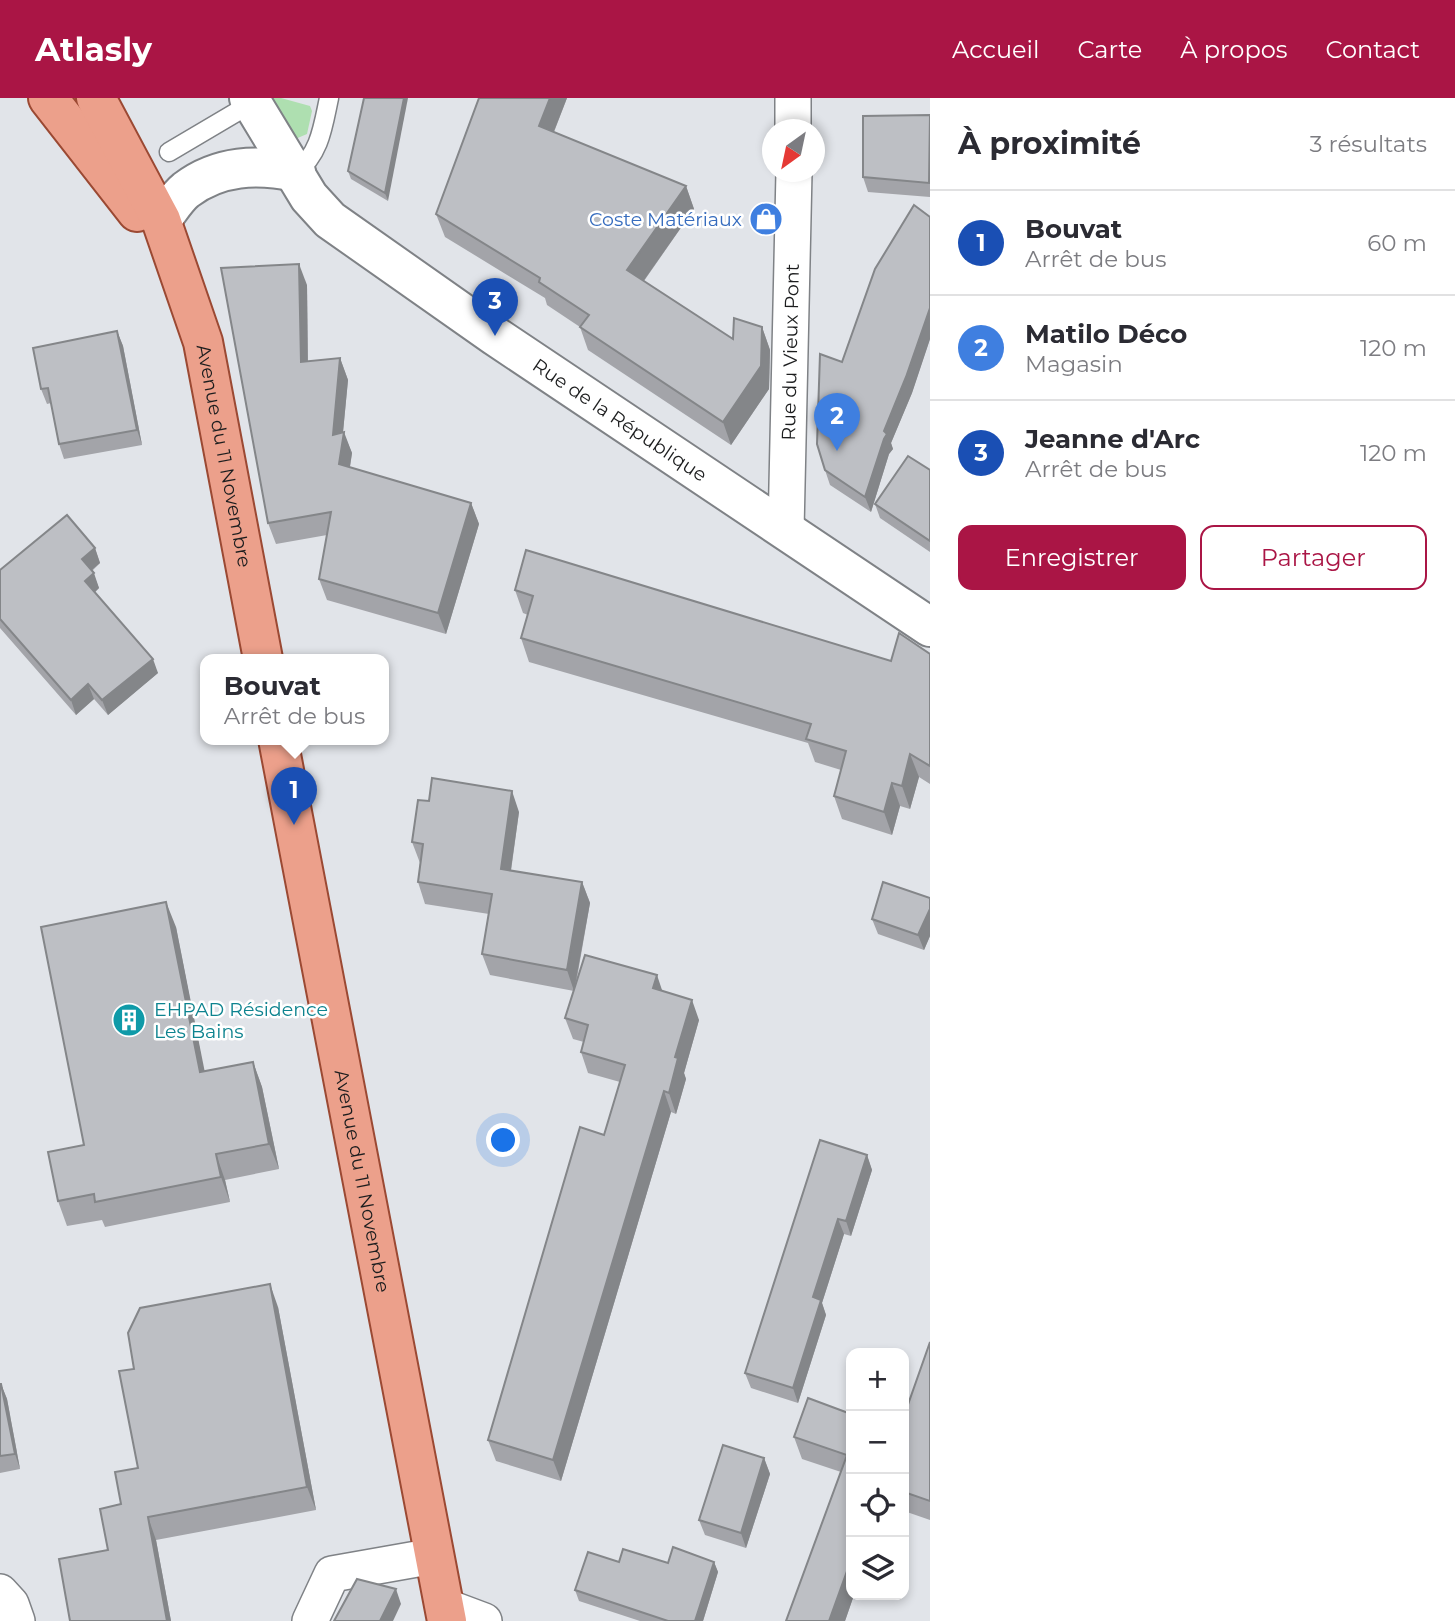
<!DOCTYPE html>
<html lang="fr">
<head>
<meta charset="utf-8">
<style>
	:root { --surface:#fff; --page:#f7f7f7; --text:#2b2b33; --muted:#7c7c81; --line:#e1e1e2; --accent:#aa1545 }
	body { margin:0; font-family:Montserrat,sans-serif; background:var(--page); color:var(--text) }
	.controls { position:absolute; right:21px; bottom:21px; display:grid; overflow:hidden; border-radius:14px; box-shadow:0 4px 10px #0003 }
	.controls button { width:63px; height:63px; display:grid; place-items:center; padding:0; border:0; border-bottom:2px solid var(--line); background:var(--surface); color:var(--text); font:35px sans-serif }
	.compass { position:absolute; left:762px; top:21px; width:63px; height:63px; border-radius:50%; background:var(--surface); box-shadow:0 4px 10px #0003; rotate:213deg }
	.you { position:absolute; left:504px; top:1043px; width:24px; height:24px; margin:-18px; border:5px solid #fff; border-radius:50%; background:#1a73e8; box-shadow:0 0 0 10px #1a73e833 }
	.badge { display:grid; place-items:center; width:46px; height:46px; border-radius:50%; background:var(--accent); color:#fff; font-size:23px; font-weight:700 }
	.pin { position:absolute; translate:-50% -58px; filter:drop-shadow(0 2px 4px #0008) }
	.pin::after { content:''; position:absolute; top:37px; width:24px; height:21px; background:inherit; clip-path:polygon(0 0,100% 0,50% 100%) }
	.popup { position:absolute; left:200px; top:556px; width:189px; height:91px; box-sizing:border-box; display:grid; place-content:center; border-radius:14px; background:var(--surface); filter:drop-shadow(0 2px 5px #0005); font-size:23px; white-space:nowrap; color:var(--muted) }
	.popup b { font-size:26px; color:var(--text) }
	.popup::after { content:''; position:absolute; left:50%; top:100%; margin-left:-14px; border:14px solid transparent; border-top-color:var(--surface) }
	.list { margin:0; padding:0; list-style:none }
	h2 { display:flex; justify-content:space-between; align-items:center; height:91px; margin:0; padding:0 28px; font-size:30px }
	h2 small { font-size:23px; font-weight:400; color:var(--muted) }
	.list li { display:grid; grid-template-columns:46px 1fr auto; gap:21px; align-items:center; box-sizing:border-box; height:105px; padding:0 28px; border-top:2px solid var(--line) }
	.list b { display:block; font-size:26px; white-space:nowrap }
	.list p { margin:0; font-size:23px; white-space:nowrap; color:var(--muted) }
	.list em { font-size:23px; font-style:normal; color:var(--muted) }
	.actions { display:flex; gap:14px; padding:21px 28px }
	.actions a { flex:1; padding:16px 0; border:2px solid var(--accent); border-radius:14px; text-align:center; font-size:24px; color:var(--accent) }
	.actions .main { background:var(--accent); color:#fff }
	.icon { flex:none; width:38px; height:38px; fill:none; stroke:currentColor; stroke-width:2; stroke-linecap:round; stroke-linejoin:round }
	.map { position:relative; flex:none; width:930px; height:1523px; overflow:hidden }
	header { display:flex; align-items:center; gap:42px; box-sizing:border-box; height:98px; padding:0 35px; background:var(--accent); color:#fff }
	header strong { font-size:33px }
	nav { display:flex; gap:38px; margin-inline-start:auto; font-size:24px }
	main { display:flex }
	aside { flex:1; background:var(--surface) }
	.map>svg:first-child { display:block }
</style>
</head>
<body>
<header>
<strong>Atlasly</strong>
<nav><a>Accueil</a><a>Carte</a><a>À propos</a><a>Contact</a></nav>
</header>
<main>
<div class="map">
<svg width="930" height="1523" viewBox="0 0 930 1523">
	<rect width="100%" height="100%" fill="#e1e4e9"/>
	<path fill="#aedfb0" d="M270 0H281L310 8 312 13 307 36 293 42Z"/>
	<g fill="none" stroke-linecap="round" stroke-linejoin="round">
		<defs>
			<g id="service">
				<path d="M169 54 252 5"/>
				<path d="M296 74C320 56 323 28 329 0"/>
			</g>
			<g id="minor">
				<path d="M793 32V0"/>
				<path id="s1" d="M786 432 794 74"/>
				<path d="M0 1494 11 1506 17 1523"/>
				<path d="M444 1508 484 1523"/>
				<path d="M310 1523 332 1476 434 1458"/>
			</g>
			<g id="tertiary">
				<path id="s2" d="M249 0 309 99 330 122 495 238 930 529"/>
				<path d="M161 122C169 113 176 100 186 92 219 67 257 66 296 74"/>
			</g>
			<g id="primary">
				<path d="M48 0 137 114"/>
				<path id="s3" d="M96 0 161 122 203 244 263 561"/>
				<path id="s4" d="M278 641 447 1523"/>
			</g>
		</defs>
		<use href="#service" stroke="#7f8286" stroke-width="21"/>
		<use href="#minor" stroke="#7f8286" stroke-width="38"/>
		<use href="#tertiary" stroke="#7f8286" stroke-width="42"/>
		<use href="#primary" stroke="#9b4933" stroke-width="42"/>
		<use href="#service" stroke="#fff" stroke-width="18"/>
		<use href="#minor" stroke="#fff" stroke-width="35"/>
		<use href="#tertiary" stroke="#fff" stroke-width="38"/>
		<use href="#primary" stroke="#eca08b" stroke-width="38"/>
	</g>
	<g fill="#a3a4a9">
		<path d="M364 0 388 103 351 81 348 73Z"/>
		<path d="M479 0H567L554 34 686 88 694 111 644 183 733 241 762 229 770 252 769 291 731 347 588 252 580 229 547 207 545 200 445 139 436 116Z"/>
		<path d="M930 17V99L868 94 863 79Z"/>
		<path d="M930 119V241L912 295 891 345 893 351 889 356 871 414 830 387 825 372 842 264Z"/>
		<path d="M307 187 308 263 340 260 348 282 343 334 352 355 350 369 471 405 479 426 446 536 327 502 319 481 327 437 276 446 268 425Z"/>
		<path d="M117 233 123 248 142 347 64 361 59 346 51 305 47 306 41 291Z"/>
		<path d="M930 372V454L880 420 875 406Z"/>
		<path d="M95 450 100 465 92 473 99 490 95 494 158 575 108 617 94 601 76 617 0 530V472Z"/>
		<path d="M515 492 891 563 930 556V686L919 679 910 711 900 708 892 737 842 721 834 698 841 672 815 664 808 645 529 564 521 540 528 517 523 515Z"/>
		<path d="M519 714 511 773 582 784 590 805 576 886 663 893 699 922 684 975 686 981 676 1016 671 1014 561 1383 496 1363 488 1342 604 1037 620 984 588 975 581 954 584 944 573 941 565 920 574 893 490 877 482 856 489 816 425 806 418 784 420 765 412 744Z"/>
		<path d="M930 800V838L924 852 878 836 872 821Z"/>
		<path d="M176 829 204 973 253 964 262 989 279 1071 225 1082 230 1104 105 1129 102 1122 67 1128 58 1103 84 1047Z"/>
		<path d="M867 1057 872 1072 851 1138 844 1136 822 1205 826 1217 798 1305 751 1290 745 1275Z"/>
		<path d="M278 1209 316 1412 156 1442 171 1523H70L108 1452 121 1406 138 1370 134 1271Z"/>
		<path d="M930 1244V1422L904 1413V1318Z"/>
		<path d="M0 1286H1L7 1301 20 1371 0 1375Z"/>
		<path d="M851 1316V1497H854L845 1523 841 1374 802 1361 794 1339Z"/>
		<path d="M764 1360 770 1376 746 1450 705 1437 699 1422Z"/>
		<path d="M619 1464 668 1465 714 1464 718 1474 703 1523H640L579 1503 575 1492Z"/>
	</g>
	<g fill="#848689">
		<path d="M404 0H408L388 103 385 95Z"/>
		<path d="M550 0H567L547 51 539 28Z"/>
		<path d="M686 88 694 111 635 195 627 172Z"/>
		<path d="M299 166 307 187 308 285 301 264Z"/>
		<path d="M930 210V241L912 295 891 345 893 351 889 356 871 414 865 399 884 333Z"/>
		<path d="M762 229 770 252 769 291 731 347 723 324Z"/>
		<path d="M117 233 123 248 142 347 137 332Z"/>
		<path d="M340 260 348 282 341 355 344 334 352 355 347 387 339 366 333 337Z"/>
		<path d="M471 405 479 426 446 536 438 515Z"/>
		<path d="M95 450 100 465 87 476 82 461Z"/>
		<path d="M94 475 99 490 91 498 85 483Z"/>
		<path d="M153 561 158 575 108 617 102 602Z"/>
		<path d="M88 586 94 601 76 617 71 602Z"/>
		<path d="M910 656 919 679 910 711 902 688Z"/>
		<path d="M892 685 900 708 892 737 884 714Z"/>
		<path d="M512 693 519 714 508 792 501 771Z"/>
		<path d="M582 784 590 805 574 893 567 872Z"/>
		<path d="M166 804 176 829 210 1000 200 974Z"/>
		<path d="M930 811V838L924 852 918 837Z"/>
		<path d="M657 877 664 898 653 890Z"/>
		<path d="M692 902 699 922 684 975 686 981 676 1016 669 995 675 959Z"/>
		<path d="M253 964 262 989 279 1071 269 1046Z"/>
		<path d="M664 993 671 1014 561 1383 553 1362Z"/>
		<path d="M216 1056 225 1082 230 1104 221 1079Z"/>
		<path d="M867 1057 872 1072 851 1138 846 1123Z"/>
		<path d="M838 1121 844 1136 822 1205 826 1217 798 1305 793 1290 813 1199Z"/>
		<path d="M270 1186 278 1209 316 1412 307 1389Z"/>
		<path d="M1 1286 7 1301 20 1371 15 1356Z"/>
		<path d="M764 1360 770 1376 746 1450 741 1435Z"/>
		<path d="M148 1419 156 1442 171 1523H167Z"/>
		<path d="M851 1462V1497H854L845 1523H829Z"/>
		<path d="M714 1464 718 1474 703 1523H695Z"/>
		<path d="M396 1491 401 1506 393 1523H380Z"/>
	</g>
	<g fill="#bdbfc4" stroke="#848689" stroke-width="2">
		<path d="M364 0H404L385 95 348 73Z"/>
		<path d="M479 0H550L539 28 686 88 627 172 733 241 734 220 762 229 761 268 723 324 580 229 589 217 539 184 540 180 436 116Z"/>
		<path d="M930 17 929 85 863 79V18Z"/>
		<path d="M914 107 930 119V210L906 279 884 333 887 336 884 341 865 399 825 372 817 346 820 256 842 264 875 171Z"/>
		<path d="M299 166 301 264 340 260 333 337 344 334 339 366 471 405 438 515 319 481 331 414 268 425 221 170Z"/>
		<path d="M117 233 137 332 59 346 48 290 41 291 33 250Z"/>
		<path d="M908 358 930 372V443L875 406Z"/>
		<path d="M67 417 95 450 82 461 94 475 85 483 153 561 102 602 88 586 71 602 0 521V472Z"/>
		<path d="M526 452 891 563 899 535 930 556V668L910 656 902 688 892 685 884 714 834 698 846 653 806 641 811 626 521 540 533 498 515 492Z"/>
		<path d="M432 680 512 693 501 771 582 784 567 872 482 856 492 796 418 784 423 746 412 744 418 702 429 703Z"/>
		<path d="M883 784 930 800V811L918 837 872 821Z"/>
		<path d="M166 804 200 974 253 964 269 1046 216 1056 221 1079 95 1104 94 1096 58 1103 48 1054 84 1047 41 829Z"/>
		<path d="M585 857 657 877 653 890 692 902 675 959 678 960 669 995 664 993 553 1362 488 1342 580 1029 604 1037 625 967 581 954 588 927 565 920Z"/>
		<path d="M820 1042 867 1057 846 1123 838 1121 813 1199 821 1202 793 1290 745 1275Z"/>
		<path d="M270 1186 307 1389 148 1419 167 1523H70L59 1461 108 1452 100 1411 121 1406 115 1374 138 1370 119 1273 134 1271 128 1235 140 1210Z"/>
		<path d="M930 1244V1403L904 1394V1318Z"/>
		<path d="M0 1286H1L15 1356 0 1358Z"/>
		<path d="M808 1300 851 1316V1462L829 1523H786L847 1357 794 1339Z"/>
		<path d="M723 1347 764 1360 741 1435 699 1422Z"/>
		<path d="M673 1449 714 1464 695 1523H668L575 1492 588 1454 619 1464 623 1451 668 1465Z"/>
		<path d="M357 1481 396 1491 380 1523H334Z"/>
	</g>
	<defs>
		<symbol id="shop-disc" viewBox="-11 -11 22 22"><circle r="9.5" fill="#3f7fe0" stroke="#fff"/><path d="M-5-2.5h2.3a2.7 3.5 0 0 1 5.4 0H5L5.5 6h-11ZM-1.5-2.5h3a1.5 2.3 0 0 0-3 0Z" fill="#fff"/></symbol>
		<symbol id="building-disc" viewBox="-11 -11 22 22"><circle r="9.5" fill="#0f9aa8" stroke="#fff"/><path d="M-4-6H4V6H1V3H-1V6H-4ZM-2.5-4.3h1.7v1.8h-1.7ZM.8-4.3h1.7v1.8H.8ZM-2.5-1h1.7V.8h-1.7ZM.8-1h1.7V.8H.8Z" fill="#fff"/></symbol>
	</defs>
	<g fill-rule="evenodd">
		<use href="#shop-disc" x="747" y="102" width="38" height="38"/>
		<use href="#building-disc" x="110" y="903" width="38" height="38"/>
	</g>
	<g text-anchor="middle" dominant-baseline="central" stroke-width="5" stroke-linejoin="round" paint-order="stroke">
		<g font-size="19" fill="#366cbe" stroke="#fff" text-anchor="end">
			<text x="742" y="121">Coste Matériaux</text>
		</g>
		<g font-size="19" fill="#1c1d1e" stroke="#fff">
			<text stroke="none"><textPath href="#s1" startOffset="178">Rue du Vieux Pont</textPath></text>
			<text stroke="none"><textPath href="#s2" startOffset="499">Rue de la République</textPath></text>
			<text stroke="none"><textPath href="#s3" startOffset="383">Avenue du 11 Novembre</textPath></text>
			<text stroke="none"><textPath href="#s4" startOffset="450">Avenue du 11 Novembre</textPath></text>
		</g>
		<g font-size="19" fill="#0d838f" stroke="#fff" text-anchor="start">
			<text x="154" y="911">EHPAD Résidence<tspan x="154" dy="22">Les Bains</tspan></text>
		</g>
	</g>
</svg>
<div class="controls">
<button>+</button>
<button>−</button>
<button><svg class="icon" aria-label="locate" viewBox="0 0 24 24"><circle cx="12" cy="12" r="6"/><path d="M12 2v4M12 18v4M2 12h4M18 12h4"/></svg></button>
<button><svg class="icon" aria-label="layers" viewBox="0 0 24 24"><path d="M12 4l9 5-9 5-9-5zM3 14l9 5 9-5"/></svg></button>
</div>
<svg class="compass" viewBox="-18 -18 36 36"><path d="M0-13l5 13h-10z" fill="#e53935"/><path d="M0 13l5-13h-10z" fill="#7c7c81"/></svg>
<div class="you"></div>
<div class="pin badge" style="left:294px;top:727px;background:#1a4fb4">1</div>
<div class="popup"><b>Bouvat</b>Arrêt de bus</div>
<div class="pin badge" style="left:837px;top:353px;background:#3f7fe0">2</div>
<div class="pin badge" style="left:495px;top:238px;background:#1a4fb4">3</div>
</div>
<aside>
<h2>À proximité<small>3 résultats</small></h2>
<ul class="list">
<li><span class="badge" style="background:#1a4fb4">1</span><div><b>Bouvat</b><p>Arrêt de bus</p></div><em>60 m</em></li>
<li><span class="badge" style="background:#3f7fe0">2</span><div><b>Matilo Déco</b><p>Magasin</p></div><em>120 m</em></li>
<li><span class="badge" style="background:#1a4fb4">3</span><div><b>Jeanne d'Arc</b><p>Arrêt de bus</p></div><em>120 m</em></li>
</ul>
<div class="actions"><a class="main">Enregistrer</a><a>Partager</a></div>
</aside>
</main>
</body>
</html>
